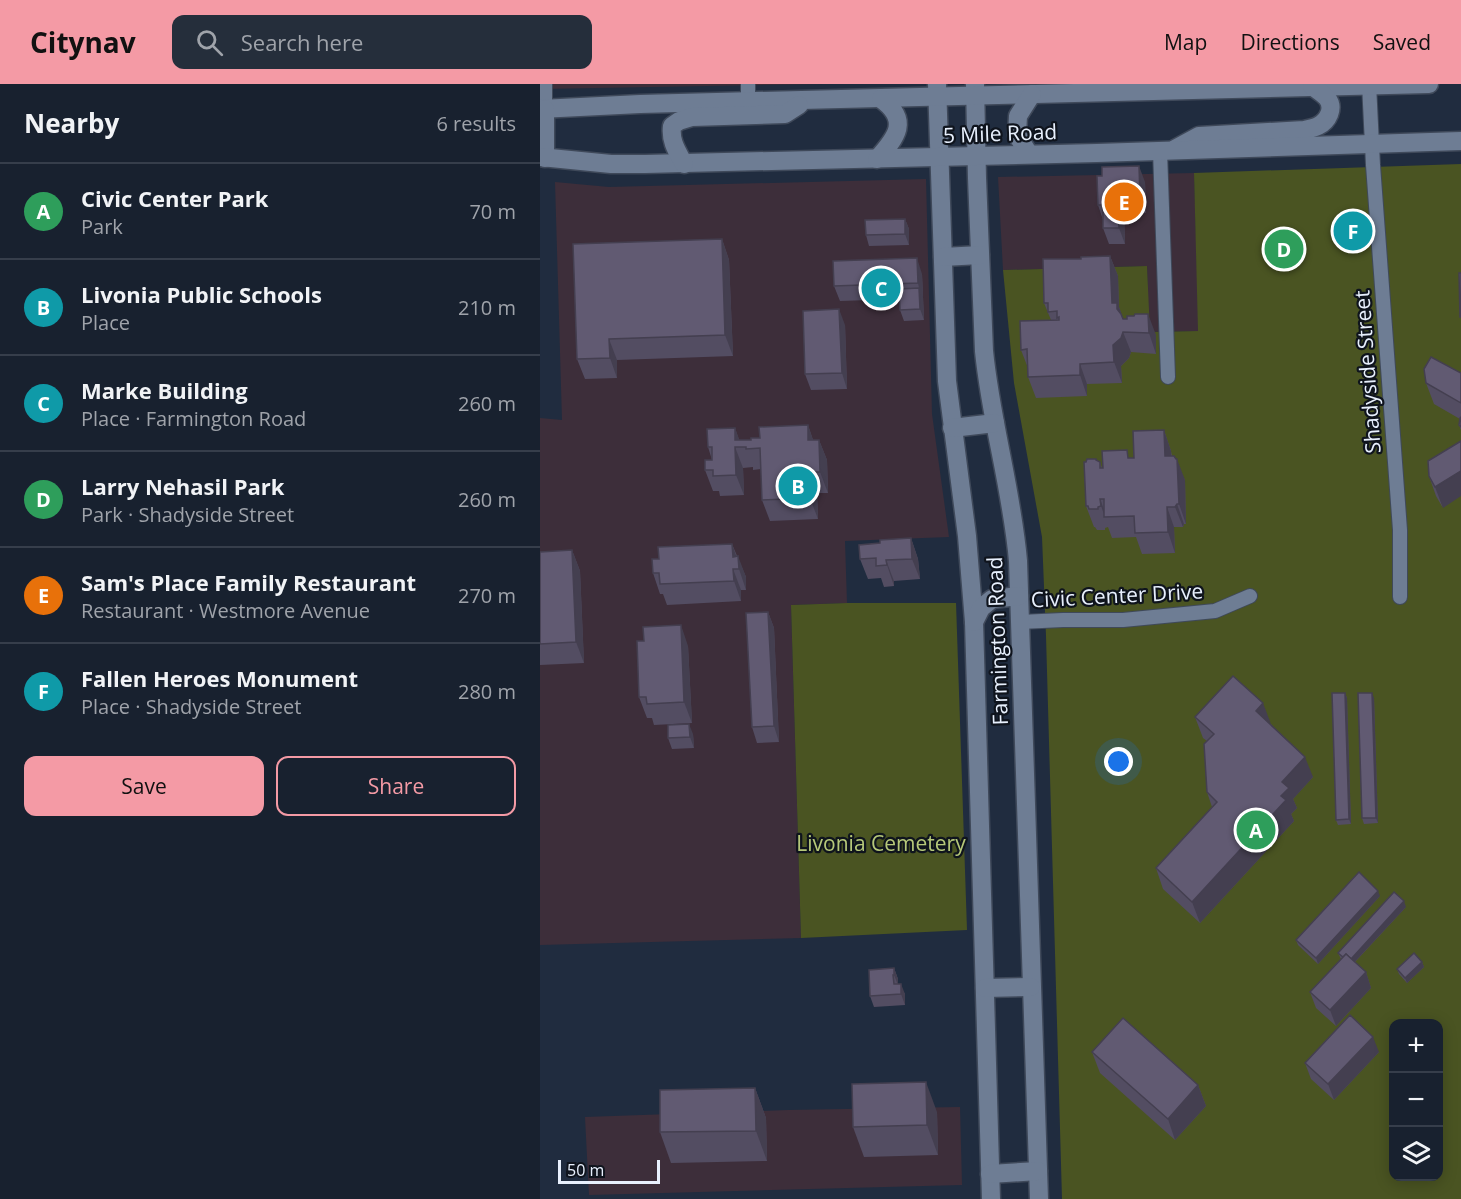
<!DOCTYPE html>
<html lang="en">
<head>
<meta charset="utf-8">
<style>
	:root { --surface:#18212f; --page:#252e3b; --text:#f1f3f6; --muted:#9fa3aa; --line:#363e4b; --accent:#f49aa5 }
	body { margin:0; font-family:"Open Sans",sans-serif; background:var(--page); color:var(--text) }
	.controls { position:absolute; right:18px; bottom:18px; display:grid; overflow:hidden; border-radius:12px; box-shadow:0 3px 15px #0003 }
	.controls button { width:54px; height:54px; display:grid; place-items:center; padding:0; border:0; border-bottom:2px solid var(--line); background:var(--surface); color:var(--text); font:30px sans-serif }
	.scale { position:absolute; left:18px; bottom:15px; width:102px; box-sizing:border-box; padding-left:6px; border:3px solid #e8f0fd; border-top:0; font-size:16px; line-height:21px; white-space:nowrap; color:#e8f0fd; -webkit-text-stroke:4px #0f141d; paint-order:stroke }
	.you { position:absolute; left:579px; top:678px; width:21px; height:21px; margin:-15px; border:4px solid #fff; border-radius:50%; background:#1a73e8; box-shadow:0 0 0 9px #1a73e833 }
	.badge { display:grid; place-items:center; width:39px; height:39px; border-radius:50%; background:var(--accent); color:#fff; font-size:20px; font-weight:700 }
	.pin { position:absolute; translate:-50% -50%; border:3px solid #fff; box-shadow:0 2px 6px #0006 }
	.list { margin:0; padding:0; list-style:none }
	h2 { display:flex; justify-content:space-between; align-items:center; height:78px; margin:0; padding:0 24px; font-size:26px }
	h2 small { font-size:20px; font-weight:400; color:var(--muted) }
	.list li { display:grid; grid-template-columns:39px 1fr auto; gap:18px; align-items:center; box-sizing:border-box; height:96px; padding:0 24px; border-top:2px solid var(--line) }
	.list b { display:block; font-size:22px; white-space:nowrap }
	.list p { margin:0; font-size:20px; white-space:nowrap; color:var(--muted) }
	.list em { font-size:20px; font-style:normal; color:var(--muted) }
	.actions { display:flex; gap:12px; padding:18px 24px }
	.actions a { flex:1; padding:14px 0; border:2px solid var(--accent); border-radius:12px; text-align:center; font-size:21px; color:var(--accent) }
	.actions .main { background:var(--accent); color:#111 }
	.icon { flex:none; width:33px; height:33px; fill:none; stroke:currentColor; stroke-width:2; stroke-linecap:round; stroke-linejoin:round }
	.map { position:relative; flex:none; width:921px; height:1115px; overflow:hidden }
	header { display:flex; align-items:center; gap:36px; box-sizing:border-box; height:84px; padding:0 30px; background:var(--accent); color:#111 }
	header strong { font-size:28px }
	nav { display:flex; gap:33px; margin-inline-start:auto; font-size:21px }
	.search { width:420px; height:54px; background:var(--page); display:flex; align-items:center; gap:15px; box-sizing:border-box; padding:0 21px; border-radius:12px; color:var(--muted); font-size:22px }
	main { display:flex }
	aside { flex:1; background:var(--surface) }
	.map>svg:first-child { display:block }
</style>
</head>
<body>
<header>
<strong>Citynav</strong>
<div class="search"><svg class="icon" aria-label="search" viewBox="0 0 24 24"><circle cx="10" cy="10" r="6"/><path d="M15 15l6 6"/></svg>Search here</div>
<nav><a>Map</a><a>Directions</a><a>Saved</a></nav>
</header>
<main>
<aside>
<h2>Nearby<small>6 results</small></h2>
<ul class="list">
<li><span class="badge" style="background:#2e9e5b">A</span><div><b>Civic Center Park</b><p>Park</p></div><em>70 m</em></li>
<li><span class="badge" style="background:#0f9aa8">B</span><div><b>Livonia Public Schools</b><p>Place</p></div><em>210 m</em></li>
<li><span class="badge" style="background:#0f9aa8">C</span><div><b>Marke Building</b><p>Place · Farmington Road</p></div><em>260 m</em></li>
<li><span class="badge" style="background:#2e9e5b">D</span><div><b>Larry Nehasil Park</b><p>Park · Shadyside Street</p></div><em>260 m</em></li>
<li><span class="badge" style="background:#e8710a">E</span><div><b>Sam's Place Family Restaurant</b><p>Restaurant · Westmore Avenue</p></div><em>270 m</em></li>
<li><span class="badge" style="background:#0f9aa8">F</span><div><b>Fallen Heroes Monument</b><p>Place · Shadyside Street</p></div><em>280 m</em></li>
</ul>
<div class="actions"><a class="main">Save</a><a>Share</a></div>
</aside>
<div class="map">
<svg width="921" height="1115" viewBox="0 0 921 1115">
	<rect width="100%" height="100%" fill="#202c3f"/>
	<g fill="#3d2e3a">
		<path d="M0 0H283L0 5Z"/>
		<path d="M654 89 659 247 609 248 607 182 463 186 458 93Z"/>
		<path d="M386 95 392 330 409 453 305 457 307 519 251 521 261 854 0 861V334L22 336 15 98 69 103Z"/>
		<path d="M420 1023 422 1101 49 1111 45 1033 248 1026Z"/>
	</g>
	<g fill="#4a5422" fill-rule="evenodd">
		<path d="M921 80V1115H522L506 552 502 453 474 299 463 186 607 182 610 248 658 247 654 89ZM854 940H898V1092H854Z"/>
		<path d="M307 519H416L427 846 261 854 251 521Z"/>
	</g>
	<g fill="none" stroke-linecap="round" stroke-linejoin="round">
		<defs>
			<g id="street">
				<path d="M5 0V25"/>
				<path d="M208 0V18"/>
				<path d="M829 0 833 81 860 446V513"/>
				<path d="M620 67 628 293"/>
				<path d="M480 538 523 536H583L675 527 710 512"/>
			</g>
			<g id="secondary">
				<path d="M397 0 407 297 427 452 434 538 451 1115"/>
				<path d="M435 0 437 94 444 267C451 338 472 406 478 477L499 1115"/>
				<path d="M0 25 100 20 889 0"/>
				<path d="M5 25V74"/>
				<path d="M635 65 659 52 764 46C769 45 774 44 778 42 788 37 795 24 787 14 783 9 777 6 772 2"/>
				<path d="M489 70 477 51 478 32 492 10"/>
				<path d="M0 73 71 80H105L557 69 921 57"/>
				<path d="M337 75C357 53 370 36 341 15"/>
				<path d="M144 80C137 67 130 57 132 42L139 37 152 33 245 30 259 21"/>
				<path d="M403 173 440 171"/>
				<path d="M412 344 455 339"/>
				<path d="M434 538 441 524 452 515 479 512"/>
				<path d="M445 904 491 903"/>
				<path d="M450 1090 498 1087"/>
			</g>
		</defs>
		<use href="#street" stroke="#3f495a" stroke-width="16"/>
		<use href="#secondary" stroke="#3f495a" stroke-width="21"/>
		<use href="#street" stroke="#6e7d94" stroke-width="14"/>
		<use href="#secondary" stroke="#6e7d94" stroke-width="18"/>
	</g>
	<g fill="#534d62">
		<path d="M605 98 606 129H584L585 160H569L563 144V136L558 121Z"/>
		<path d="M365 135 369 145V161L329 162 326 151Z"/>
		<path d="M182 155 189 176 193 272 77 276V294L45 295 37 275Z"/>
		<path d="M570 172 578 192 579 223 583 235 616 251V270L591 268 589 274 581 282 582 299 547 300V312L496 314 488 293V284L481 266 511 236 504 219 541 175Z"/>
		<path d="M382 190 384 236 364 237 360 226V215L300 217 294 202Z"/>
		<path d="M305 241 307 305 271 306 265 290Z"/>
		<path d="M921 289V346L919 341 920 335 894 320 886 299Z"/>
		<path d="M268 341 273 356H279L287 376 288 409H277L278 435 230 437 222 416 221 385 213 386V383L203 384 204 411 180 412 179 407H173L165 386 172 376 168 363 195 344 199 356H211Z"/>
		<path d="M624 346 631 367 632 372 645 396 646 440H644L643 443H634L635 469 602 470 596 453 572 454 568 443 565 444V446H557L555 443H554L546 422 557 377 560 378 562 384 590 374H594Z"/>
		<path d="M888 377 903 424 896 412 889 392Z"/>
		<path d="M371 454 378 475 380 495 354 497V502L344 503 341 494 328 495 320 475 340 459Z"/>
		<path d="M192 460 206 493V506H201V517L127 521 123 510H120L113 489 119 475Z"/>
		<path d="M32 466 40 487 44 579 0 581V468Z"/>
		<path d="M228 528 234 544 239 658 217 659 212 643Z"/>
		<path d="M148 562 152 639 114 641 112 634H107L99 613Z"/>
		<path d="M805 609 807 614 811 740 798 741 796 736Z"/>
		<path d="M834 614 838 739 824 740 822 734Z"/>
		<path d="M655 633 731 640 773 693 753 715 757 724 751 730 754 737 660 839 623 805 616 784 672 723 667 708V657L663 654Z"/>
		<path d="M153 650 154 664 132 665 128 654Z"/>
		<path d="M840 812 778 880 758 861 756 856Z"/>
		<path d="M866 823 815 878 826 888 831 904 796 942 776 924 770 908 801 875 798 869Z"/>
		<path d="M882 878 884 883 867 899 859 890 857 885Z"/>
		<path d="M354 884 358 895V900L365 910V921L334 923 330 912Z"/>
		<path d="M552 968 658 1001 666 1022 635 1056 560 989Z"/>
		<path d="M839 968 794 1016 771 995 765 979Z"/>
		<path d="M215 1004 226 1034 227 1077 131 1079 120 1048Z"/>
		<path d="M397 1028 398 1071 324 1073 313 1043Z"/>
	</g>
	<g fill="#443f50">
		<path d="M599 82 605 98 606 129 600 113Z"/>
		<path d="M578 114 584 129 585 160 579 144Z"/>
		<path d="M365 135 369 145V161L365 150Z"/>
		<path d="M182 155 189 176 193 272 185 251Z"/>
		<path d="M570 172 578 192 579 223 585 240 572 219Z"/>
		<path d="M377 174 382 190 384 236 380 225 379 204 378 199Z"/>
		<path d="M299 225 305 241 307 305 302 289Z"/>
		<path d="M608 230 616 251V270L609 249Z"/>
		<path d="M583 248 591 268 589 274 581 282 582 299 574 278 573 261Z"/>
		<path d="M69 255 77 276V294L70 274Z"/>
		<path d="M540 280 547 300V312L540 291Z"/>
		<path d="M268 341 275 362 268 356Z"/>
		<path d="M195 344 202 363 195 356Z"/>
		<path d="M624 346 631 367 632 393 625 372Z"/>
		<path d="M279 356 287 376 288 409 280 388Z"/>
		<path d="M195 363 203 384 204 411 196 391Z"/>
		<path d="M637 375 645 396 646 440 639 420Z"/>
		<path d="M921 387V412L903 424 895 403Z"/>
		<path d="M269 388 277 409 278 435 270 414Z"/>
		<path d="M560 415 567 433H565L561 422Z"/>
		<path d="M637 420 644 440 643 443 635 423Z"/>
		<path d="M627 423 634 443 635 469 628 448Z"/>
		<path d="M371 454 378 475 380 495 372 475Z"/>
		<path d="M192 460 198 477V472L206 493V506L199 485 193 473Z"/>
		<path d="M32 466 40 487 44 579 36 558Z"/>
		<path d="M346 476 354 497V502L347 481Z"/>
		<path d="M193 485 201 506V517L194 497Z"/>
		<path d="M228 528 234 544 239 658 234 642Z"/>
		<path d="M141 541 148 562 152 639 144 618Z"/>
		<path d="M805 609 807 614 811 740 809 735Z"/>
		<path d="M832 609 834 614 838 739 836 734Z"/>
		<path d="M723 619 731 640 716 627Z"/>
		<path d="M149 640 153 650 154 664 150 653Z"/>
		<path d="M765 673 773 693 753 715 757 724 751 730 754 737 660 839 652 818 741 712 742 698Z"/>
		<path d="M838 807 840 812 778 880 776 874Z"/>
		<path d="M864 817 866 823 810 883 808 878Z"/>
		<path d="M882 878 884 883 867 899 865 894Z"/>
		<path d="M354 884 358 895V901L354 891Z"/>
		<path d="M826 888 831 904 796 942 790 926Z"/>
		<path d="M361 900 365 910V921L361 910Z"/>
		<path d="M833 953 839 968 794 1016 788 1000Z"/>
		<path d="M386 998 397 1028 398 1071 387 1041Z"/>
		<path d="M658 1001 666 1022 635 1056 628 1035Z"/>
		<path d="M215 1004 226 1034 227 1077 216 1047Z"/>
	</g>
	<g fill="#615a72" stroke="#443f50" stroke-width="1.5">
		<path d="M599 82 600 113 578 114 579 144H563V121H558L557 92H562V83Z"/>
		<path d="M365 135V150L326 151 325 136Z"/>
		<path d="M182 155 185 251 69 255 70 274 37 275 33 160Z"/>
		<path d="M570 172 572 219H577V225L581 230 583 235H587V232H594L595 230H608L609 249 583 248 581 254 573 261 574 278 540 280V291L488 293 487 265 481 266 480 237 519 236V233L517 234V227L508 228V219H504L503 175H541V173Z"/>
		<path d="M377 174 378 199 294 202 293 177Z"/>
		<path d="M919 189H921V233H920Z"/>
		<path d="M379 204 380 225 360 226 359 205Z"/>
		<path d="M299 225 302 289 265 290 263 227Z"/>
		<path d="M891 273 921 289V319L886 299 884 285Z"/>
		<path d="M921 333V343L919 341 920 334Z"/>
		<path d="M268 341V356H279L280 388H269L270 414 222 416 220 364 206 365V363H195L196 391 173 392V386H165V376H172V363H168L167 345 195 344V356H211V354H220L219 343Z"/>
		<path d="M624 346 625 372H634L636 375H637L639 420H637L635 423H627L628 448 595 449 594 432 564 433V415H560L561 422 558 423V425H549L548 422H546L544 378H546L547 375H556V376L560 378V384H563L562 367 587 366 588 374H594L593 347Z"/>
		<path d="M921 357V387L895 403 889 392 888 377Z"/>
		<path d="M371 454 372 475 346 476 347 481 336 482V474L320 475 319 461 340 459V456Z"/>
		<path d="M192 460 193 473 198 472 199 485H193L194 497 120 500 119 489H113L112 475H119L118 463Z"/>
		<path d="M32 466 36 558 0 560V468Z"/>
		<path d="M228 528 234 642 212 643 206 529Z"/>
		<path d="M141 541 144 618 107 620 106 613H99L97 557H104L103 543Z"/>
		<path d="M693 592 723 619 716 627 765 673 742 698 749 704 741 712 746 716 652 818 616 784 677 718 667 708 664 660 674 650 655 633Z"/>
		<path d="M792 609H805L809 735 796 736Z"/>
		<path d="M818 609H832L836 734H822Z"/>
		<path d="M149 640 150 653 128 654V641Z"/>
		<path d="M819 788 838 807 776 874 756 856Z"/>
		<path d="M854 808 864 817 811 875 806 870 803 873 798 869Z"/>
		<path d="M874 869 882 878 865 894 857 885Z"/>
		<path d="M806 870 826 888 790 926 770 908Z"/>
		<path d="M354 884V891H353L354 900H361V910L330 912 329 886Z"/>
		<path d="M810 931 833 953 788 1000 765 979Z"/>
		<path d="M583 934 658 1001 628 1035 552 968Z"/>
		<path d="M386 998 387 1041 313 1043 312 1000Z"/>
		<path d="M215 1004 216 1047 120 1048V1006Z"/>
	</g>
	<g text-anchor="middle" dominant-baseline="central" stroke-width="4.5" stroke-linejoin="round" paint-order="stroke">
		<g font-size="21" fill="#e8f0fd" stroke="#0f141d">
			<text transform="translate(460 49) rotate(-2)">5 Mile Road</text>
			<text transform="translate(827 288) rotate(-94)">Shadyside Street</text>
			<text transform="translate(577 511) rotate(-3)">Civic Center Drive</text>
			<text transform="translate(457 557) rotate(-92)">Farmington Road</text>
		</g>
		<g font-size="21" fill="#b6c879" stroke="#0f141d">
			<text x="341" y="759">Livonia Cemetery</text>
		</g>
	</g>
</svg>
<div class="controls">
<button>+</button>
<button>−</button>
<button><svg class="icon" aria-label="layers" viewBox="0 0 24 24"><path d="M12 4l9 5-9 5-9-5zM3 14l9 5 9-5"/></svg></button>
</div>
<div class="scale">50 m</div>
<div class="you"></div>
<div class="pin badge" style="left:716px;top:746px;background:#2e9e5b">A</div>
<div class="pin badge" style="left:258px;top:402px;background:#0f9aa8">B</div>
<div class="pin badge" style="left:341px;top:204px;background:#0f9aa8">C</div>
<div class="pin badge" style="left:744px;top:165px;background:#2e9e5b">D</div>
<div class="pin badge" style="left:584px;top:118px;background:#e8710a">E</div>
<div class="pin badge" style="left:813px;top:147px;background:#0f9aa8">F</div>
</div>
</main>
</body>
</html>
